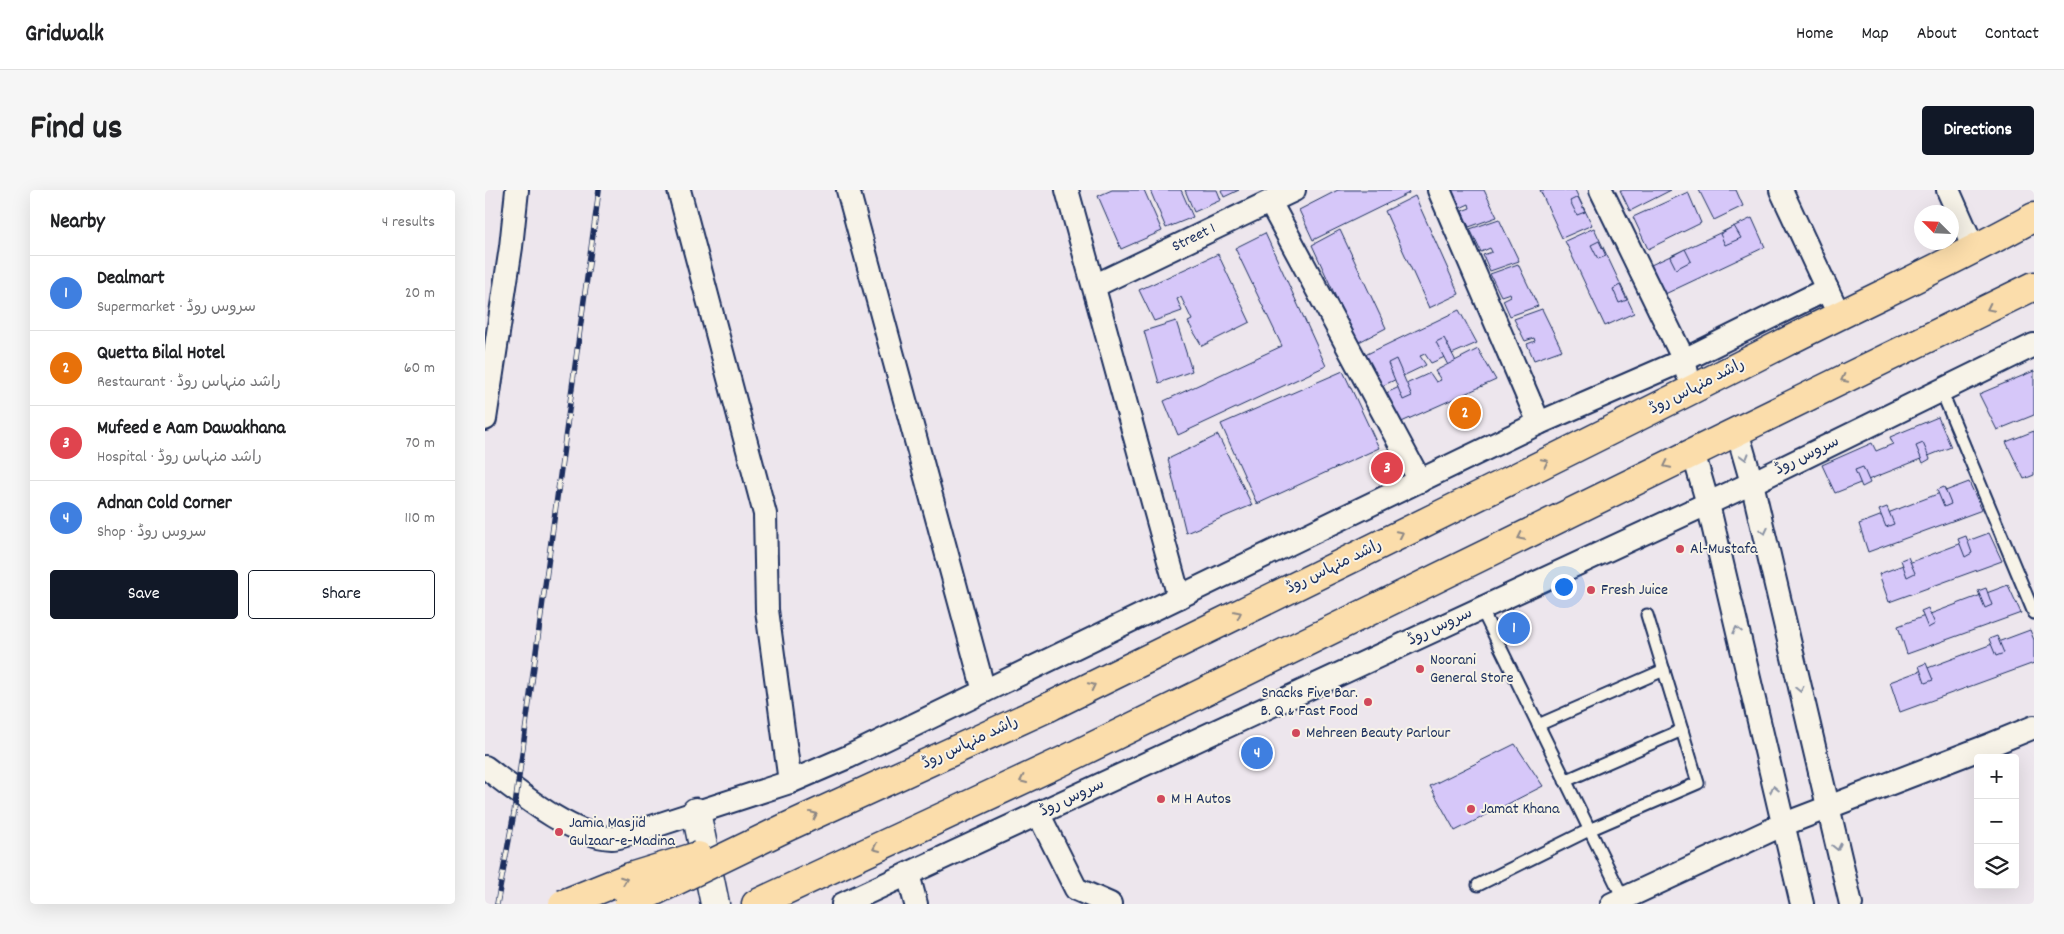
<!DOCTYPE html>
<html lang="en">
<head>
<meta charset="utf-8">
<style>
	:root { --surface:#fff; --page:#f6f6f6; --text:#202124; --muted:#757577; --line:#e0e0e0; --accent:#111827 }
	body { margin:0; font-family:Dekko,"Playpen Sans Arabic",sans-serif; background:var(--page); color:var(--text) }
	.controls { position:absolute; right:15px; bottom:15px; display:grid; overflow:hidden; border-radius:5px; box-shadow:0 5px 20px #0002 }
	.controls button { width:45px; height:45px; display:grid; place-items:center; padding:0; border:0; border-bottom:1px solid var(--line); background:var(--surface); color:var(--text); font:25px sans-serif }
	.compass { position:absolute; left:1429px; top:15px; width:45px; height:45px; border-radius:50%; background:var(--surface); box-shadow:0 5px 20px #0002; rotate:294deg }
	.you { position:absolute; left:1078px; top:396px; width:18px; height:18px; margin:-12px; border:4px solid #fff; border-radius:50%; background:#1a73e8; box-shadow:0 0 0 8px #1a73e833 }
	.badge { display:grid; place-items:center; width:32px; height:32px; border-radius:50%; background:var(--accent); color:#fff; font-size:16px; font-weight:700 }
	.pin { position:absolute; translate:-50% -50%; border:2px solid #fff; box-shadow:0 1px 5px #0006 }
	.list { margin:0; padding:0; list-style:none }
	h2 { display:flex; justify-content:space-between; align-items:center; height:65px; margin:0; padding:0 20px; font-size:21px }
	h2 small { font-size:16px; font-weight:400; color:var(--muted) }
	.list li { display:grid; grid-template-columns:32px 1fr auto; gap:15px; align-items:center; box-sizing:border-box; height:75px; padding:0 20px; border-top:1px solid var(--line) }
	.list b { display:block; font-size:19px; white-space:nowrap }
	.list p { margin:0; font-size:16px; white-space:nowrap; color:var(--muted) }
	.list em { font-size:16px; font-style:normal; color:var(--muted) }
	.actions { display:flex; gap:10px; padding:15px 20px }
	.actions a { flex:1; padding:11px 0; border:1px solid var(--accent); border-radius:5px; text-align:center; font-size:18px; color:var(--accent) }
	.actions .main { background:var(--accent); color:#fff }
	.icon { flex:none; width:28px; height:28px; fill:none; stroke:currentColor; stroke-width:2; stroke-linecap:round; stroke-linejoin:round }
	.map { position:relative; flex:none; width:1549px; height:714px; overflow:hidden; border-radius:5px }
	header { display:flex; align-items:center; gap:30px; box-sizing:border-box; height:70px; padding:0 25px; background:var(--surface); border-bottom:1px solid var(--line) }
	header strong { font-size:24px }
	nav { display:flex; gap:28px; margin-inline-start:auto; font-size:18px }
	.intro { display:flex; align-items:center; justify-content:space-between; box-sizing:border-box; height:120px; padding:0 30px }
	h1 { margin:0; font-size:35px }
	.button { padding:12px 22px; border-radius:5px; background:var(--accent); color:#fff; font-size:18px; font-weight:700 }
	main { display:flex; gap:30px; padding:0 30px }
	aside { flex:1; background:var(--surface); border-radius:5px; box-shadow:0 5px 20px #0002 }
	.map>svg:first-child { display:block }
</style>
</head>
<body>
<header>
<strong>Gridwalk</strong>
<nav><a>Home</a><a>Map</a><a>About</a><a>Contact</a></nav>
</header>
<div class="intro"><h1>Find us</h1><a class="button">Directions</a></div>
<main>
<aside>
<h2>Nearby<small>4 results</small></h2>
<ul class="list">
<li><span class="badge" style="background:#3f7fe0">1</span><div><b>Dealmart</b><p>Supermarket · سروس روڈ</p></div><em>20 m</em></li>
<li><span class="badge" style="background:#e8710a">2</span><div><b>Quetta Bilal Hotel</b><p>Restaurant · راشد منہاس روڈ</p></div><em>60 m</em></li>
<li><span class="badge" style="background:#e0444e">3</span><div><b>Mufeed e Aam Dawakhana</b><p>Hospital · راشد منہاس روڈ</p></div><em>70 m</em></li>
<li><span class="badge" style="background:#3f7fe0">4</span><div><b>Adnan Cold Corner</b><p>Shop · سروس روڈ</p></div><em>110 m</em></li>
</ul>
<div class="actions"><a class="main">Save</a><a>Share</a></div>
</aside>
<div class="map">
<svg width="1549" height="714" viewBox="0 0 1549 714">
	<rect width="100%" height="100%" fill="#ede6ed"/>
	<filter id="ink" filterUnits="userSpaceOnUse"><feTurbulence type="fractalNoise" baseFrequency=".02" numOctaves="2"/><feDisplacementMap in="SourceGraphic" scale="10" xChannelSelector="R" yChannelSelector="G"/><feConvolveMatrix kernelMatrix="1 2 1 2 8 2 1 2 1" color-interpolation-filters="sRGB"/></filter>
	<g filter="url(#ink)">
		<g fill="#d6c7f9" stroke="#1b2f5e">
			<path d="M627 0H659L677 41 636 59 613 6Z"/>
			<path d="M665 0H696L708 27 681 38Z"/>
			<path d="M700 0H732L736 10 709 22Z"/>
			<path d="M736 0H754L739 7Z"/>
			<path d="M853 0H923L924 3 828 50 814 20Z"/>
			<path d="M966 0H999L1012 27 984 37 977 21 985 18 984 14 975 18Z"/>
			<path d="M1055 0H1090L1107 35 1077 48Z"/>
			<path d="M1135 0H1186L1145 21Z"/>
			<path d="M1214 0H1251L1258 16 1229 30Z"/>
			<path d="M1203 2 1216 33 1163 59 1148 27Z"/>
			<path d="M930 6 974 104 944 118 900 21Z"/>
			<path d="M1093 7 1100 22 1092 25 1085 11Z"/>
			<path d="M1267 28 1280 57 1180 104 1166 75Z"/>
			<path d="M1014 29 1034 71 1005 81 998 65 1007 62 1005 58 996 62 985 39Z"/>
			<path d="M1249 36 1256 48 1240 55 1235 44Z"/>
			<path d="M1109 38 1149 123 1120 136 1080 51Z"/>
			<path d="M855 40 901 138 872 153 827 55Z"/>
			<path d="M780 43 841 176 693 245 679 211 797 156 750 58Z"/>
			<path d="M1114 51 1121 66 1113 69 1106 55Z"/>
			<path d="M1200 59 1206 71 1191 79 1185 67Z"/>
			<path d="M733 64 765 132 717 156 703 132 707 130 696 107 692 109 697 121 669 131 654 100Z"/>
			<path d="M1033 74 1053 116 1025 126 1018 110 1026 106 1025 103 1016 106 1005 84Z"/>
			<path d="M1135 95 1142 110 1134 113 1128 99Z"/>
			<path d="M1057 119 1077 160 1049 170 1042 154 1050 151 1049 148 1040 151 1029 129Z"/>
			<path d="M974 120 992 153 946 173 940 164 935 166 941 175 897 196 880 165Z"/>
			<path d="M691 131 707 181 674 193 659 141Z"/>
			<path d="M959 148 977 183 969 187 951 152Z"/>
			<path d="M993 159 1011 190 912 234 899 204 945 183 951 192 956 190 950 181Z"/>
			<path d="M911 169 927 206 918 210 903 173Z"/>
			<path d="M858 181 894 258 772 314 736 234Z"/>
			<path d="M1549 181V225L1512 240 1494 204Z"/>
			<path d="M1453 227 1466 257 1350 303 1337 275 1387 253 1391 261 1408 254 1405 247Z"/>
			<path d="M1549 241V285L1539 289 1521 252Z"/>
			<path d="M733 245 767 315 701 343 683 269Z"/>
			<path d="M1438 253 1445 269 1438 273 1431 256Z"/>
			<path d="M1378 277 1385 293 1377 297 1370 280Z"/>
			<path d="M1484 292 1497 320 1383 362 1374 334Z"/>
			<path d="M1459 297 1466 314 1459 317 1452 300Z"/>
			<path d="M1402 317 1409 334 1401 337 1394 320Z"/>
			<path d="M1504 343 1517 371 1404 412 1394 384Z"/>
			<path d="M1481 346 1487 363 1480 367 1473 349Z"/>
			<path d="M1423 367 1430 383 1422 387 1416 370Z"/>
			<path d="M1523 395 1536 423 1422 464 1413 436Z"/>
			<path d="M1501 398 1507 415 1500 418 1493 401Z"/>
			<path d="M1443 418 1450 434 1443 438 1436 421Z"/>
			<path d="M1545 440 1549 450V473L1415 522 1405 492Z"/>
			<path d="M1512 446 1519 463 1511 466 1504 449Z"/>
			<path d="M1441 473 1448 490 1440 493 1434 476Z"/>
			<path d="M1030 554 1058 596 970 641 945 596Z"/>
		</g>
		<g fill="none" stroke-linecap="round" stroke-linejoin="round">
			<defs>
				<g id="lane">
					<path d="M1456 200 1549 423"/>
					<path d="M996 418 1138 708"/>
					<path d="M1053 535 1179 480"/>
					<path d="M1080 591 1197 540"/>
					<path d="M993 695 1104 640 1213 593 1162 425"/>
				</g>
				<g id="street">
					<path d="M194 0 280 324 282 420 305 592"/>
					<path d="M363 0 499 501"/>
					<path d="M582 0 694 407"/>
					<path d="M954 0 1054 233"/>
					<path d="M1116 0 1199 170 1202 183"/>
					<path d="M1296 0 1348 112"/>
					<path d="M1463 0 1489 59"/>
					<path d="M785 12 935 291"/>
					<path d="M609 96 809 0"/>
					<path d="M0 229 26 57 32 0"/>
					<path d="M1252 241 1267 293 1366 714"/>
					<path d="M1208 262 1223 314 1317 714"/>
					<path d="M0 577C32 601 85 646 127 648 133 648 139 645 145 644L305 592 363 567 1054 233 1199 170 1342 99"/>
					<path d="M553 623 591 699 625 714"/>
					<path d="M423 684 431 714"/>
					<path d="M358 714 1267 293 1549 155"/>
					<path d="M1127 714 1297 635 1505 555 1549 537"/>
				</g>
				<path id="secondary" d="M211 622 230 714"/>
				<g id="primary">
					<path d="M564 517C808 397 1054 278 1297 154 1381 111 1467 73 1549 27"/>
					<path d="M271 714 582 569 1549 96"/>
				</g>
			</defs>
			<use href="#lane" stroke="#1b2f5e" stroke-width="15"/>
			<use href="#street" stroke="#1b2f5e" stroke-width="26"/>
			<use href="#secondary" stroke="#1b2f5e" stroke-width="31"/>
			<use href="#primary" stroke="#1b2f5e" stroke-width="31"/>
			<use href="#lane" stroke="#f7f3e8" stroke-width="11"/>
			<use href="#street" stroke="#f7f3e8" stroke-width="22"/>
			<use href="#secondary" stroke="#f7f3e8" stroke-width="28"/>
			<use href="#primary" stroke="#fbddab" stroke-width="28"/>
			<defs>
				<path id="rail" d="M12 714 29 623 114 0"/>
			</defs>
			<use href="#rail" stroke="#1b2f5e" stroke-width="5.5"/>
			<use href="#rail" stroke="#f7f3e8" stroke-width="4" stroke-dasharray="11" stroke-linecap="butt"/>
			<defs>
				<g id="primary-bridge">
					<path d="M78 714 145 687 213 666"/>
					<path d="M143 714 302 637 564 517"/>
				</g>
			</defs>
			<use href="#primary-bridge" stroke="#1b2f5e" stroke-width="31" stroke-linecap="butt"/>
			<use href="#primary-bridge" stroke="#fbddab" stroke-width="28"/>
		</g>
		<defs><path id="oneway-chevron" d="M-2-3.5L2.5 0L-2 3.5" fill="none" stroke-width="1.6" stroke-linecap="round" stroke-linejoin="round" transform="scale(1.25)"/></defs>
		<g stroke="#8b8684">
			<use href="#oneway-chevron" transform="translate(1505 118) rotate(154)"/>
			<use href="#oneway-chevron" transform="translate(1359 189) rotate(154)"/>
			<use href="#oneway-chevron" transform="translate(1060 272) rotate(-26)"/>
			<use href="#oneway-chevron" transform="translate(1182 275) rotate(154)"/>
			<use href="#oneway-chevron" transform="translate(915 344) rotate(-26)"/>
			<use href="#oneway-chevron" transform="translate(1036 347) rotate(154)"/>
			<use href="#oneway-chevron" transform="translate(753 424) rotate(-26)"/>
			<use href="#oneway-chevron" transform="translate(607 496) rotate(-26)"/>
			<use href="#oneway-chevron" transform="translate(538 590) rotate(155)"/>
			<use href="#oneway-chevron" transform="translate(329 625) rotate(-25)"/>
			<use href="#oneway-chevron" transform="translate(391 658) rotate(155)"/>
			<use href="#oneway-chevron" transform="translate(139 690) rotate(-21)"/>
		</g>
		<g stroke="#8991a3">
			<use href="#oneway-chevron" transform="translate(1260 267) rotate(74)"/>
			<use href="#oneway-chevron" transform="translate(1279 341) rotate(77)"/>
			<use href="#oneway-chevron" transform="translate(1252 440) rotate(-103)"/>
			<use href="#oneway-chevron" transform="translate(1315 499) rotate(77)"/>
			<use href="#oneway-chevron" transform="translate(1289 599) rotate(-103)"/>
			<use href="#oneway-chevron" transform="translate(1352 657) rotate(77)"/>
		</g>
	</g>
	<g fill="#d1495b" stroke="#f7f3e8" stroke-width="2">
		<circle cx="1195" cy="359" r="5"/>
		<circle cx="1106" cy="400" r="5"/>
		<circle cx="935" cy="479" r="5"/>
		<circle cx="883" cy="512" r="5"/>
		<circle cx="811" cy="543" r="5"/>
		<circle cx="676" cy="609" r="5"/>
		<circle cx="986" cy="619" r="5"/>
		<circle cx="74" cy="642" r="5"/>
	</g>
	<g text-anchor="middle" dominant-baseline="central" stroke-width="4" stroke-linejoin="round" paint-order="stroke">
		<g font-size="16" fill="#1b2f5e" stroke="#f7f3e8">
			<text transform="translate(709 48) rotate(-26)">Street 1</text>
			<text transform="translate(1212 197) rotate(-27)">راشد منہاس روڈ</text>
			<text transform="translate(1322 266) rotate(-26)">سروس روڈ</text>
			<text transform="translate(849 377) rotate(-26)">راشد منہاس روڈ</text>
			<text transform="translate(955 437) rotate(-25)">سروس روڈ</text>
			<text transform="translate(485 553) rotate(-25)">راشد منہاس روڈ</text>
			<text transform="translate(587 608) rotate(-25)">سروس روڈ</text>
		</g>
		<g font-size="16" fill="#1b2f5e" stroke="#f7f3e8" text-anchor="start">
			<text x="1205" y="359">Al-Mustafa</text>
			<text x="1116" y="400">Fresh Juice</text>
			<text x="945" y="470">Noorani<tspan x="945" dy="18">General Store</tspan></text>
			<text x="873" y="503" text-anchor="end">Snacks Five Bar.<tspan x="873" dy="18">B. Q &amp; Fast Food</tspan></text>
			<text x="821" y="543">Mehreen Beauty Parlour</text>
			<text x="686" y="609">M H Autos</text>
			<text x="996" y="619">Jamat Khana</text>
			<text x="84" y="633">Jamia Masjid<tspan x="84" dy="18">Gulzaar-e-Madina</tspan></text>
		</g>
	</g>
</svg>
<div class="controls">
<button>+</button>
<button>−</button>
<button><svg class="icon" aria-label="layers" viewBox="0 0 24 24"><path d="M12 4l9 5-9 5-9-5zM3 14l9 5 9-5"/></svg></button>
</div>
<svg class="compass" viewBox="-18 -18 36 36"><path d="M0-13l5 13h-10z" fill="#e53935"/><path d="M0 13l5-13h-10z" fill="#757577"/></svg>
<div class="you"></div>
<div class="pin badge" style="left:1029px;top:438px;background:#3f7fe0">1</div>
<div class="pin badge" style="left:980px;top:223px;background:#e8710a">2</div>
<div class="pin badge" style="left:902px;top:278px;background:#e0444e">3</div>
<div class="pin badge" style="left:772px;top:563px;background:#3f7fe0">4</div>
</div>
</main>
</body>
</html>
